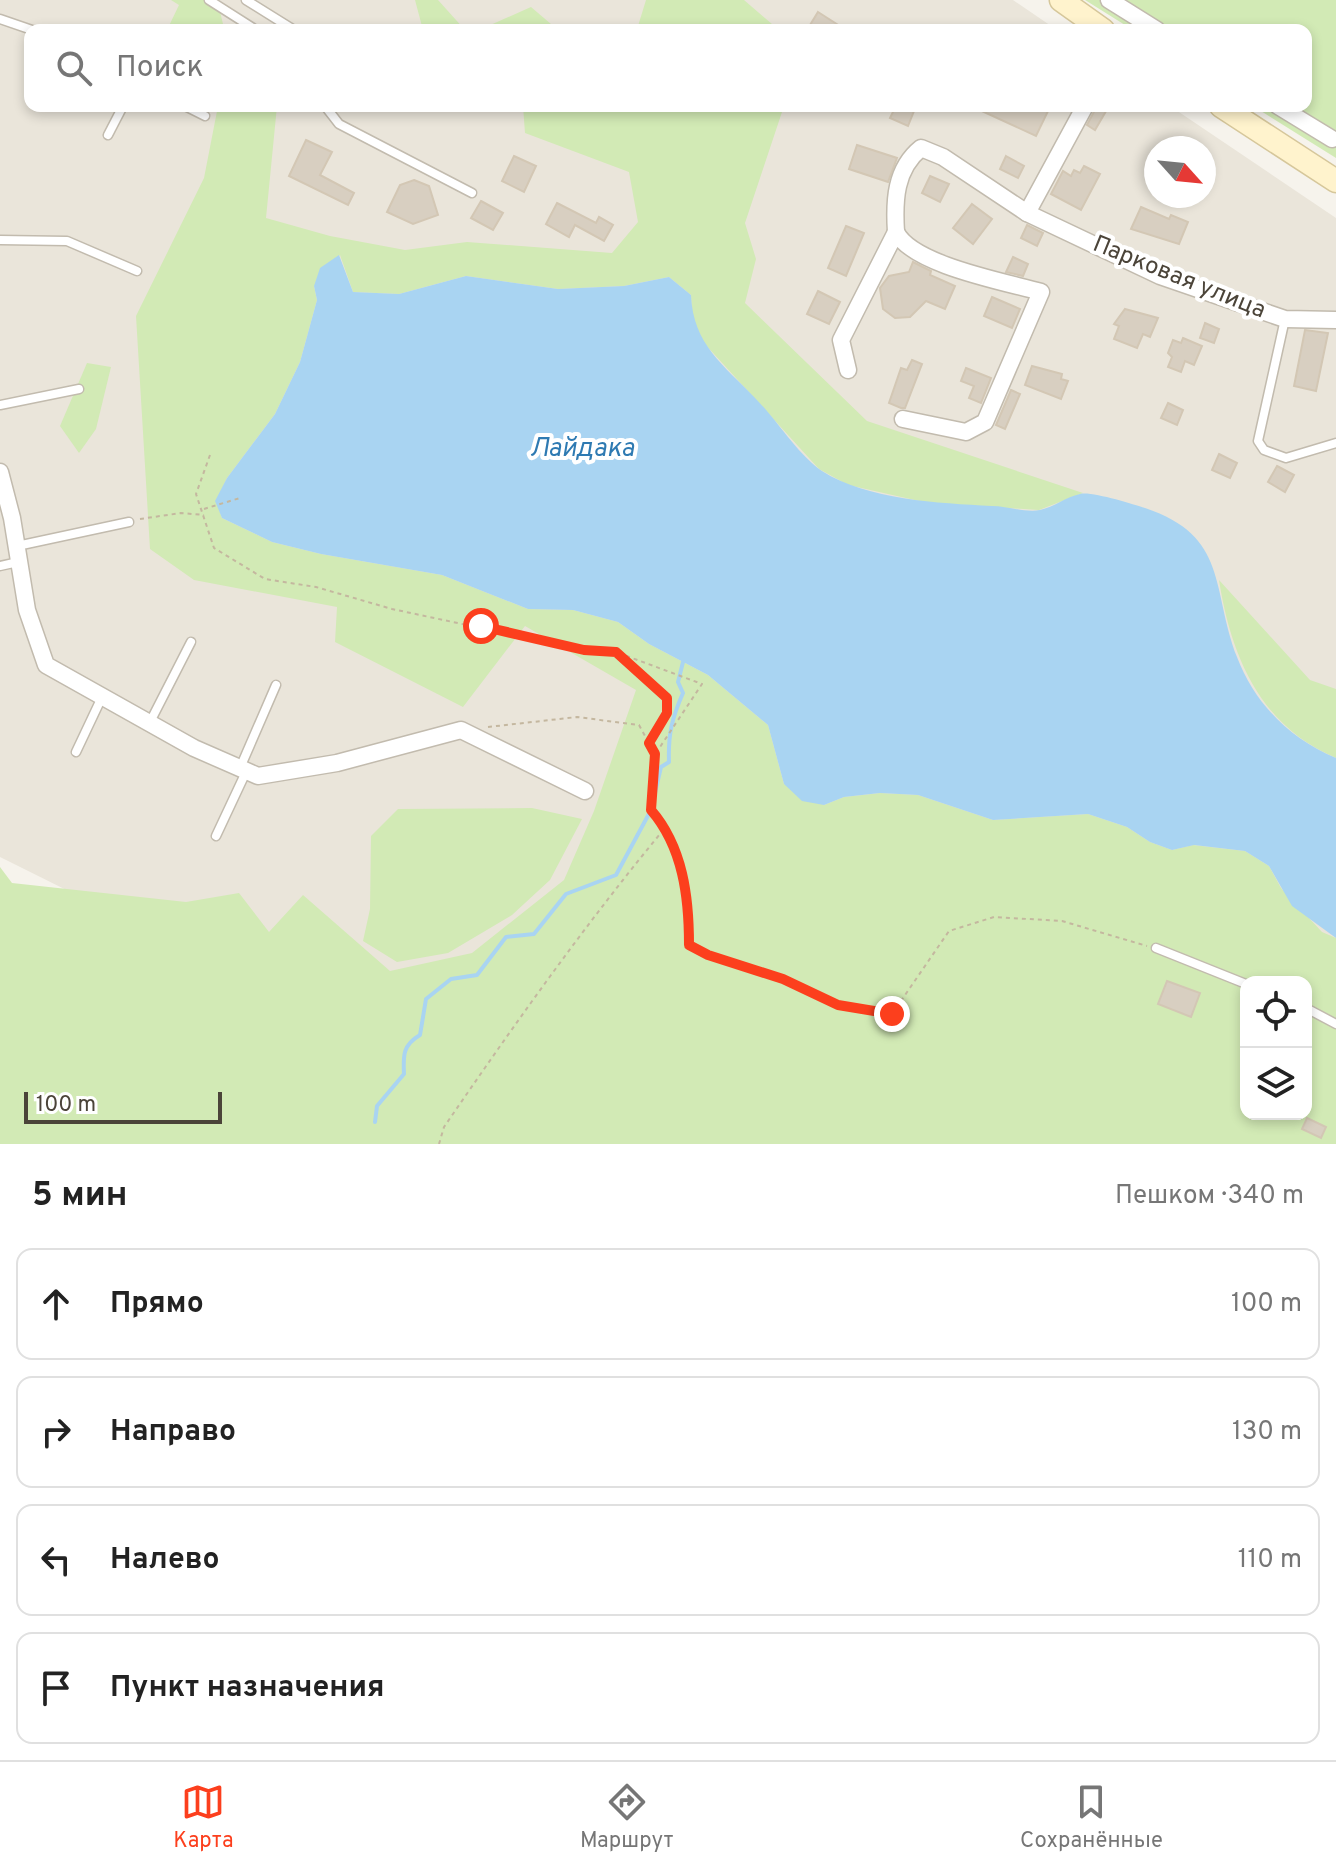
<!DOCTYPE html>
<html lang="ru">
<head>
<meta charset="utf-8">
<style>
	:root { --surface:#fff; --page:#f2f2f2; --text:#222; --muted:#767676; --line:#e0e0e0; --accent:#fc3f1d }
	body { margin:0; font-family:Overpass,sans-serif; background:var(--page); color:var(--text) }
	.controls { position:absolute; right:24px; bottom:24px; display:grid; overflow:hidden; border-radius:16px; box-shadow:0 4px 12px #0003 }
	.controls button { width:72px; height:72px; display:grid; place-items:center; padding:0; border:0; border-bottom:2px solid var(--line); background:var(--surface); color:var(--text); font:40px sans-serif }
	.compass { position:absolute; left:1144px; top:136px; width:72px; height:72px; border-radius:50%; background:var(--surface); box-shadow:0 4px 12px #0003; rotate:117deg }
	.scale { position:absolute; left:24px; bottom:20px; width:198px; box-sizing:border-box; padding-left:8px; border:4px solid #4b4439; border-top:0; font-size:22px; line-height:28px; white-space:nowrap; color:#4b4439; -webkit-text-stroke:6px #fff; paint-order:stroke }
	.stop { position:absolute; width:24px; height:24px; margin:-18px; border:6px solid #fc3f1d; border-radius:50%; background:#fff }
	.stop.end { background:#fc3f1d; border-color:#fff; box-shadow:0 2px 8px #0008 }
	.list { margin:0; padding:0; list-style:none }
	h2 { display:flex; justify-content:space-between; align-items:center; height:104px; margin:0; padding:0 32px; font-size:34px }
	h2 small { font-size:26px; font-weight:400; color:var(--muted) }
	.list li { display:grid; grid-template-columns:52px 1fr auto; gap:24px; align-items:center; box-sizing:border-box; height:112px; margin:0 16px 16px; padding:0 16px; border:2px solid var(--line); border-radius:16px }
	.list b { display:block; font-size:30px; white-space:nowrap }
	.list em { font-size:26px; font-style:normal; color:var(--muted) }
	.icon { flex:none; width:44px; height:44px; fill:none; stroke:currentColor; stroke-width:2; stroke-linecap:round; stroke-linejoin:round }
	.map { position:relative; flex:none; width:1336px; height:1144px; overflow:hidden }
	.search { position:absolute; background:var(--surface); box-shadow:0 4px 12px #0003; left:24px; right:24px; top:24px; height:88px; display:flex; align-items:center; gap:20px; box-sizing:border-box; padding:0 28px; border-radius:16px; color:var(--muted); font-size:30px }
	.sheet { height:616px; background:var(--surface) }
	nav { display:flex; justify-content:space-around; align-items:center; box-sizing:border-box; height:112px; border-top:2px solid var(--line); background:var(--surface); font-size:22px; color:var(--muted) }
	nav a { display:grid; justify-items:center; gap:4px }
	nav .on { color:var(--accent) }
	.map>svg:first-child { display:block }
</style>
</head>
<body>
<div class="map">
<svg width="1336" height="1144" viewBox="0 0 1336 1144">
	<rect width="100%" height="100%" fill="#f6f3ec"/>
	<path fill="#eae5da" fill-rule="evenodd" d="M0 0H1013L1057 30H30V106H1170L1336 218V1144L316 1014 0 857ZM1156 148H1204V196H1156ZM1246 982H1306V1114H1246Z"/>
	<g fill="#d2eab5" fill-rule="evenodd">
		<path d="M171 0H213L218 3 223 24 232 30H167L179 5Z"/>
		<path d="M415 0H438L465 30H423Z"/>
		<path d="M646 0H744L779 30H618L638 26Z"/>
		<path d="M1085 0H1336V158L1253 106H1306V30H1133Z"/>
		<path d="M531 7 558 30H479Z"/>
		<path d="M218 106H277L266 218 330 236 405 250 467 242 612 253 638 222 629 172 525 133 523 106H784L745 223 756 259 745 303 867 421 1083 493 1039 510 928 503 848 485 819 469 703 342 692 318 691 295 669 277 624 286 558 289 466 276 399 294 353 292 340 255 314 286 317 300 300 362 275 414 227 478 216 501 222 518 272 542 321 554 442 575 528 609 573 610 618 622 649 644 708 675 768 725 784 784 824 805 844 797 880 793 918 795 993 820 1088 814 1127 827 1150 842 1172 850 1193 845 1245 851 1269 866 1281 888 1322 932 1336 938V1144H0V867L12 883 186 902 239 893 269 932 303 895 390 971 472 953 564 880 594 811 636 690 525 626 463 707 335 642 337 607 194 580 150 549 136 316 204 178ZM1246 982H1306V1114H1246Z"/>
		<path d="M87 363 111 367 96 429 79 453 60 426Z"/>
		<path d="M1219 580 1310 680 1336 689V758C1261 727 1231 657 1219 580Z"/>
		<path d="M532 808 582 819 550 880 512 915 448 953 397 962 363 941 370 909 371 836 398 809Z"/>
	</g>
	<path fill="#a9d4f2" d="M339 255 353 292 399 294 466 276 558 289 624 286 669 277 691 295C693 345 724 365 756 399 776 419 799 456 822 471 868 500 938 503 992 506 1007 506 1026 513 1040 510 1054 507 1066 497 1080 494 1091 491 1132 504 1145 508 1229 536 1211 589 1237 657 1255 704 1290 739 1336 758V938L1292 906 1269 866 1245 851 1194 845 1172 850 1150 842 1127 827 1088 814 993 820 918 795 880 793 844 797 824 805 802 801 784 784 768 725 708 675 649 644 618 622 573 610 528 609 442 575 321 554 272 542 222 518 215 501 227 478 275 414 300 362 317 300 314 286 320 268Z"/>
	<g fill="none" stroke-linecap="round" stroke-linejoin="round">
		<path stroke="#a9d4f2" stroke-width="4" d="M375 1122 377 1106 404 1074C403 1055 403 1045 420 1035L426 999 451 979 477 975 506 937 534 934 566 894 616 875 651 810 661 767 669 762C668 734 672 718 683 693L678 682 683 662"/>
	</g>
	<g fill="#d8cfc1" stroke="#d3c7b4" stroke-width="2">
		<path d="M818 12 846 30H807Z"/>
		<path d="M896 106H916L908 126 890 118Z"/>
		<path d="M971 106H1043L1049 109 1036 136Z"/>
		<path d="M1097 106H1109L1095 130 1087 125Z"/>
		<path d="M306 140 332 152 320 175 354 193 348 205 289 176Z"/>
		<path d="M857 145 897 158 888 182 849 169Z"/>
		<path d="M514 156 536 166 524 192 502 181Z"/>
		<path d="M1006 156 1024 166 1018 178 1000 169Z"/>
		<path d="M1084 166 1100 174 1081 210 1051 194 1063 171 1071 176 1074 170 1080 173Z"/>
		<path d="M930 176 949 184 940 202 922 193Z"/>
		<path d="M414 180 429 186 438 215 413 224 387 212 400 185Z"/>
		<path d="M481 201 503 213 493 230 471 218Z"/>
		<path d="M557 203 596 223 599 217 613 225 604 241 575 225 569 237 546 224Z"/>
		<path d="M972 204 992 219 973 244 953 228Z"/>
		<path d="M1141 207 1169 219 1171 215 1188 222 1179 244 1131 229Z"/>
		<path d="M1027 225 1043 233 1037 246 1021 238Z"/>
		<path d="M846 226 864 233 846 276 828 268Z"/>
		<path d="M1013 257 1028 264 1023 276 1006 272Z"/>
		<path d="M913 262 931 271 930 275 955 286 945 309 926 301 910 317 895 318 883 309 880 288 889 276 909 272Z"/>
		<path d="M818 291 840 302 829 324 807 314Z"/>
		<path d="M992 297 1020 309 1012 328 984 316Z"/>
		<path d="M1125 309 1158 318 1150 337 1143 334 1137 348 1114 339 1119 326 1114 324Z"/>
		<path d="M1205 323 1219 329 1214 343 1200 338Z"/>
		<path d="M1305 330 1328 333 1316 391 1294 386Z"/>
		<path d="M1183 338 1202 346 1194 365 1185 361 1181 372 1168 367 1172 357 1168 353 1173 340 1181 343Z"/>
		<path d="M912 360 922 364 905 408H901L889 403 901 368 907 370Z"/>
		<path d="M1032 366 1062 374 1061 379 1068 381 1061 399 1025 385Z"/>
		<path d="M966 368 991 378 981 403 969 398 974 386 961 381Z"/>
		<path d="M1011 390 1020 394 1005 429 996 425Z"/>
		<path d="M1168 403 1183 410 1177 425 1161 418Z"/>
		<path d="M1219 454 1237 463 1230 478 1212 470Z"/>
		<path d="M1277 466 1294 475 1285 492 1268 482Z"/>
		<path d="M1167 981 1200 993 1191 1017 1158 1004Z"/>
		<path d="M1307 1118 1326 1127 1321 1138 1302 1129Z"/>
	</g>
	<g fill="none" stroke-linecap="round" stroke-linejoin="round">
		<defs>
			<g id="service">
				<path d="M209 0 253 28"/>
				<path d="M246 0 294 30"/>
				<path d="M0 19 32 30"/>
				<path d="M185 106 205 116"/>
				<path d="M325 106 339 124 472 193"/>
				<path d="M108 135 123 106"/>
				<path d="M0 240 67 241 137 271"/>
				<path d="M1285 319 1258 441 1264 450 1286 458 1336 443"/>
				<path d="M0 405 79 389"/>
				<path d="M17 546 129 522"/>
				<path d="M0 566 18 562"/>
				<path d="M149 724 191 642"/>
				<path d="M76 752 102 697"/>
				<path d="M240 768 276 685"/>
				<path d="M216 836 246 772"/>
				<path d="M1156 948 1246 984"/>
				<path d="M1306 1008 1336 1024"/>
			</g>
			<g id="minor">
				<path d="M1109 0 1157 30"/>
				<path d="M1085 106 1027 213 1160 276 1285 319 1336 320"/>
				<path d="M1278 106 1332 139"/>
				<path d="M896 232C894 201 895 169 921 148L943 157 1027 213"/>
				<path d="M848 370 841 340 896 232C912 265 1006 282 1041 292L985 422 966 432 903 419"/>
				<path d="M0 472 12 518 27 610 46 665 194 748 258 776 337 763 461 730 585 791"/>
			</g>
			<g id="secondary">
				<path d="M1061 0 1103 30"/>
				<path d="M1221 106 1336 181"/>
			</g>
		</defs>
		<use href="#service" stroke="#c2bbae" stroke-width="11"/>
		<use href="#minor" stroke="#c2bbae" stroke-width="19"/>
		<use href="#secondary" stroke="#d6c79b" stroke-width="25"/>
		<g stroke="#c4b79f" stroke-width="2" stroke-dasharray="4 4" stroke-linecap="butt">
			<path d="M210 455 196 494 214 548 265 579 316 587 392 609 584 650 616 652 702 684 656 753"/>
			<path d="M204 509 240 498"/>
			<path d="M140 519 181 513 204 515"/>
			<path d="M619 655 667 698V713L650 742"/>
			<path d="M488 727 577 717 639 725 655 754 651 810C682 847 689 897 689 945L708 955 783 979 838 1005 892 1014 949 931 994 917 1062 921 1147 946"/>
			<path d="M439 1144 444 1127C514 1025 586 923 665 828"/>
		</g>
		<use href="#service" stroke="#fff" stroke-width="8"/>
		<use href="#minor" stroke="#fff" stroke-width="16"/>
		<use href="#secondary" stroke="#fff3cd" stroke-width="22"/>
	</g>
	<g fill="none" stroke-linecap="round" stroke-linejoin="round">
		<path stroke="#fc3f1d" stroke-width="10" d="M481 626 584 650 616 652 667 698V713L649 743 655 754 651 810C683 847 689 897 689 945L708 955 783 979 838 1005 892 1014"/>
	</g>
	<g text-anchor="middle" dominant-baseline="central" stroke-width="8" stroke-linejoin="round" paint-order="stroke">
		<g font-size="24" fill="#4b4439" stroke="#fff">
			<text transform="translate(1179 278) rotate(22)">Парковая улица</text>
		</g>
		<g font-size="26" font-style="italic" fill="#2e7ab2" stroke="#fff">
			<text x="582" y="449">Лайдака</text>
		</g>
	</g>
</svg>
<div class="controls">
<button><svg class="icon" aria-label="locate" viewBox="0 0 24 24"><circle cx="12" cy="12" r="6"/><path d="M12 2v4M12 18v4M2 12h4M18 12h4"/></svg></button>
<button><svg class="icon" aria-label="layers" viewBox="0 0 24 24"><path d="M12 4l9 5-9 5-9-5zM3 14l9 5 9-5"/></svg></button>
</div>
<svg class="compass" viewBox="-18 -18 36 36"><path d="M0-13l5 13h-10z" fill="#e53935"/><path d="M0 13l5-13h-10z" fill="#767676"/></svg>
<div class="scale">100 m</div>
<div class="stop" style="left:481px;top:626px"></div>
<div class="stop end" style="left:892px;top:1014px"></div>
<div class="search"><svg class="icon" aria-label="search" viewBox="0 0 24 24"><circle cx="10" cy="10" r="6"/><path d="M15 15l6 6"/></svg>Поиск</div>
</div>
<section class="sheet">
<h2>5 мин<small>Пешком · 340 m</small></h2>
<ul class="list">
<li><svg class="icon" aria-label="ahead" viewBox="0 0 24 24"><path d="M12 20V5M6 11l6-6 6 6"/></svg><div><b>Прямо</b></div><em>100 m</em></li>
<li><svg class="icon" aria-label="right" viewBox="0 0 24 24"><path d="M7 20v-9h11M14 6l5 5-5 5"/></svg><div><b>Направо</b></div><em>130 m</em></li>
<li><svg class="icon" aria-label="left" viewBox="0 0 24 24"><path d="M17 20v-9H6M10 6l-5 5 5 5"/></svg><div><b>Налево</b></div><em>110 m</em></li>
<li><svg class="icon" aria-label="arrive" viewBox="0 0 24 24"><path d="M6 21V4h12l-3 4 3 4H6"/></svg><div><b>Пункт назначения</b></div></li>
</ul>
</section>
<nav>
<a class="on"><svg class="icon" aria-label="map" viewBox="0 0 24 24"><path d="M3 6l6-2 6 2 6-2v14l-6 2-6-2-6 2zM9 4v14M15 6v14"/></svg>Карта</a>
<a><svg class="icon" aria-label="directions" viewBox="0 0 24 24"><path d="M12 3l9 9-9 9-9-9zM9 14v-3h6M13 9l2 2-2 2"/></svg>Маршрут</a>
<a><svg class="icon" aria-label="saved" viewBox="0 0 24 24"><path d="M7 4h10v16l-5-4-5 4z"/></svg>Сохранённые</a>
</nav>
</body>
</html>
